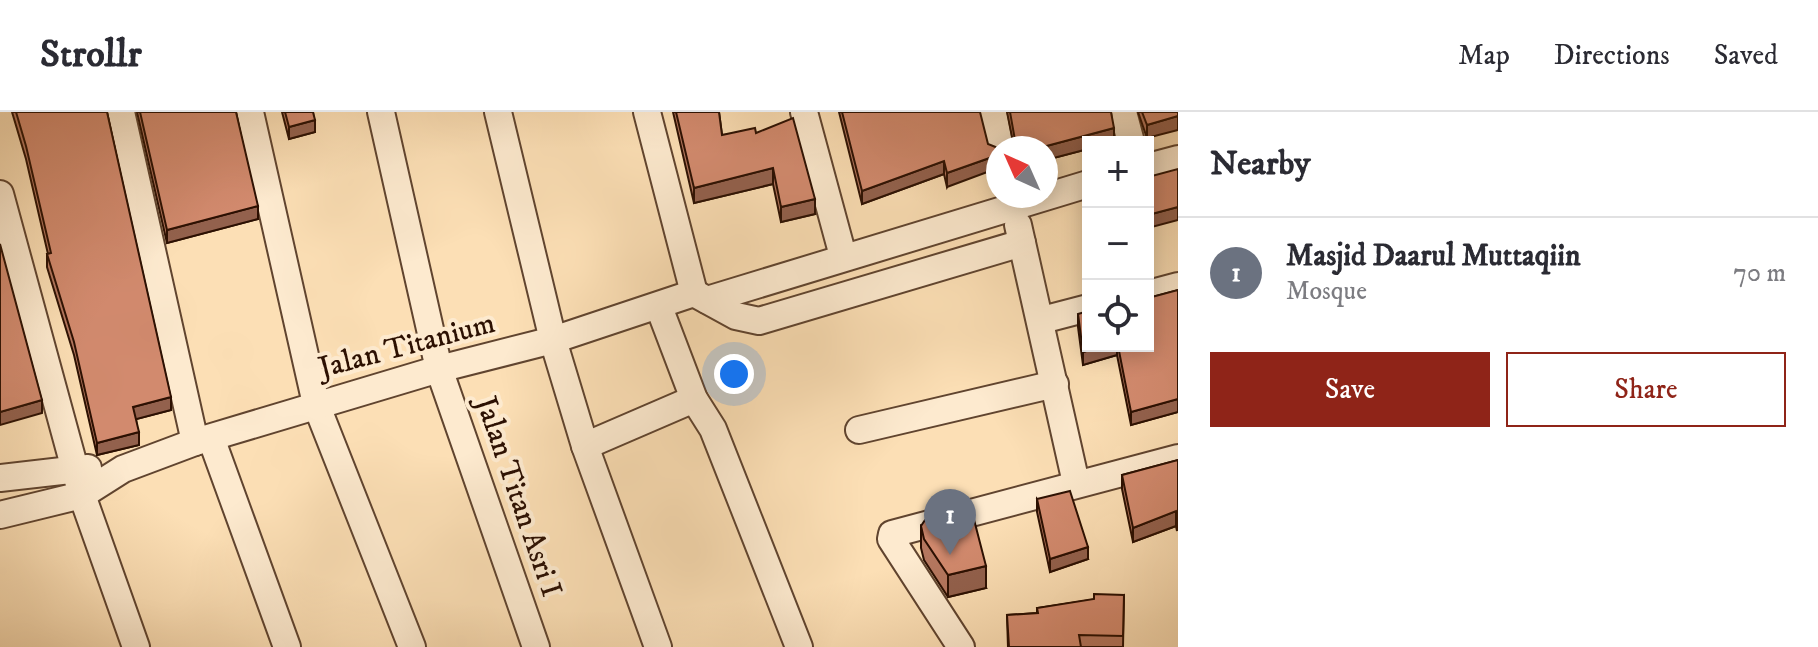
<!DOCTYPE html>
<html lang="en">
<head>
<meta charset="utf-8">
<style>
	:root { --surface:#fff; --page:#f7f7f7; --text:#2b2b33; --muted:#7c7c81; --line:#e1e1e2; --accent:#8f2418 }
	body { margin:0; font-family:"IM FELL DW Pica",serif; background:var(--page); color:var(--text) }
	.controls { position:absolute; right:24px; top:24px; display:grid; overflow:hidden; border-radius:0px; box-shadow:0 4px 20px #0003 }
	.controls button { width:72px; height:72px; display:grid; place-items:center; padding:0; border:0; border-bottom:2px solid var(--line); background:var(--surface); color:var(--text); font:40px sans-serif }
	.compass { position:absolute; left:986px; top:24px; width:72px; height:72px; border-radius:50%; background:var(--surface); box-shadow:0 4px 20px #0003; rotate:315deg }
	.you { position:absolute; left:734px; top:262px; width:28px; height:28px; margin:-20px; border:6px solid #fff; border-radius:50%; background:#1a73e8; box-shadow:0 0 0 12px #1a73e833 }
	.badge { display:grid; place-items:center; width:52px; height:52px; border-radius:50%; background:var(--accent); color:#fff; font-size:26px; font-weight:700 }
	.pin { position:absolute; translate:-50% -66px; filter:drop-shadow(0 2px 4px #0008) }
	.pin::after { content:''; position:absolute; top:42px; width:28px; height:24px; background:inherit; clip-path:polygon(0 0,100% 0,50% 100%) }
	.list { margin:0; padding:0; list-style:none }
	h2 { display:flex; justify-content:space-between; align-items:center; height:104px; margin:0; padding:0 32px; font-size:34px }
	h2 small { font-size:26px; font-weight:400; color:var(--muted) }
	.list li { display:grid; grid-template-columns:52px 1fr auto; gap:24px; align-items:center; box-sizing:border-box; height:112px; padding:0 32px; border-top:2px solid var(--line) }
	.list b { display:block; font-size:30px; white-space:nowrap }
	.list p { margin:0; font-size:26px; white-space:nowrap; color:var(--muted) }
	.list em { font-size:26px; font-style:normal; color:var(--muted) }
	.actions { display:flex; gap:16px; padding:24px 32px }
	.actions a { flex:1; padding:18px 0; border:2px solid var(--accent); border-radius:0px; text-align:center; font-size:28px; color:var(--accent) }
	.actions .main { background:var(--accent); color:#fff }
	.icon { flex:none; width:44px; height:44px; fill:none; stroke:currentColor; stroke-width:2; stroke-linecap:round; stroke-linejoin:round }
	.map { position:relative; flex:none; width:1178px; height:535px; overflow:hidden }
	header { display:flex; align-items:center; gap:48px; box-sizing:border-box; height:112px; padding:0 40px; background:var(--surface); border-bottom:2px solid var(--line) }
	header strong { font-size:38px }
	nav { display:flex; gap:44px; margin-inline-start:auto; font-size:28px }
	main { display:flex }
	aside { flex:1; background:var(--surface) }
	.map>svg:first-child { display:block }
</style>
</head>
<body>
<header>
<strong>Strollr</strong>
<nav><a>Map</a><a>Directions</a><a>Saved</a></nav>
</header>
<main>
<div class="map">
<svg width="1178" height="535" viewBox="0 0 1178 535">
	<rect width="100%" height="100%" fill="#fcdfb5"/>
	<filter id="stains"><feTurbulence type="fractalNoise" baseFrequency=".0025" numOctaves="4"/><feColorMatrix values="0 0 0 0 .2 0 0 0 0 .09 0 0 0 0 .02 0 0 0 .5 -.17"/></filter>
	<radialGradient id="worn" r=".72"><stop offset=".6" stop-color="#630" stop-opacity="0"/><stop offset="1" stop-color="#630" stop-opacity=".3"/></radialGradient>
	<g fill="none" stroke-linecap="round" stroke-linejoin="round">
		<defs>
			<g id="street">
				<path d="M121 0 195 330"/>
				<path d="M250 0 316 292 412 535"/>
				<path d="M381 0 439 257 536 535"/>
				<path d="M498 0 553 228 585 334 658 535"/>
				<path d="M647 0 694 181"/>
				<path d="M804 0 843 144"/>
				<path d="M993 0 1000 36"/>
				<path d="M1123 0 1131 30"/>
				<path d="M1148 55 1178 47"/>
				<path d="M0 82 82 383 136 535"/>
				<path d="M1018 113 1076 371"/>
				<path d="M1148 182 1178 174"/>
				<path d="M707 188 1088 72"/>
				<path d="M659 195 694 287 713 317 799 535"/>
				<path d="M1042 208 1088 196"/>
				<path d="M859 318 1055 272"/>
				<path d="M211 326 287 535"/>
				<path d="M585 334 694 287"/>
				<path d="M0 366 88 356"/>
				<path d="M0 403 82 383 123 357 195 330 439 257 553 228 694 181 736 204 759 209 1022 131"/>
				<path d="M961 535 891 427 892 422 1178 346"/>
			</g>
		</defs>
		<use href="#street" stroke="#60442f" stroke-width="30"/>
		<use href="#street" stroke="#fdeacf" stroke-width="26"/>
	</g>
	<g fill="#b5775f" stroke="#2c1002" stroke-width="2">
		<path d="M12 0H107L171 298 136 307 139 333 97 343 74 243 47 155V142H48L26 47Z"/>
		<path d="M137 0H236L258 107 167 131Z"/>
		<path d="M282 0H313L315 20 289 27Z"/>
		<path d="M673 0H719L722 23 756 21 815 102 781 110 773 72 694 91Z"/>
		<path d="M839 0H980L947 75 944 62 862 92Z"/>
		<path d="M1007 0H1111L1114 30H1088V37L1046 48V36L1013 30Z"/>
		<path d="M1138 0H1178L1147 26Z"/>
		<path d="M1178 178V300L1131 313 1117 243 1083 253 1078 215V202L1088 234H1148L1152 185Z"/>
		<path d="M1178 348 1177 419 1176 414 1133 430 1122 377V363Z"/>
		<path d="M1037 387 1088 447 1050 460 1037 400Z"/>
		<path d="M921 414 986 476 948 485 924 448 921 436Z"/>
		<path d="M1124 483 1123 535H1008L1007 503 1037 501V496Z"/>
	</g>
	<g fill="#93614d" stroke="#2c1002" stroke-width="2">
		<path d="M1178 4V18L1147 26V13Z"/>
		<path d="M315 8V20L289 27V15Z"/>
		<path d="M1114 16V30H1088V37L1046 48V36H1039Z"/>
		<path d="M998 43V56L947 75V61Z"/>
		<path d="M944 49V62L862 92V79Z"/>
		<path d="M773 56V72L694 91V76Z"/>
		<path d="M815 87V102L781 110V95Z"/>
		<path d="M258 94V107L167 131V118Z"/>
		<path d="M1178 95V108L1148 116V103Z"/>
		<path d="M1104 234H1117V243L1083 253V240Z"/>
		<path d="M171 285V298L133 308V295Z"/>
		<path d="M1178 287V300L1131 313V300Z"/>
		<path d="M42 288V301L0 313V300Z"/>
		<path d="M139 320V333L97 343V331Z"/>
		<path d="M1176 399V414L1133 430V416Z"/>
		<path d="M1088 435V447L1050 460V447Z"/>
		<path d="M986 454V476L948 485V463Z"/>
	</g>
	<g fill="#d28a6e" stroke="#2c1002" stroke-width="2">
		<path d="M16 0H107L171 285 133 295 139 320 97 331 74 230 47 142 51 141 26 34Z"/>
		<path d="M140 0H236L258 94 167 118Z"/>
		<path d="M285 0H313L315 8 289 15Z"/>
		<path d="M676 0H719L722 23 755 16 756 21 793 6 815 87 781 95 773 56 694 76Z"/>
		<path d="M842 0H980L988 32 998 36V43L947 61 944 49 862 79Z"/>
		<path d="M1010 0H1111L1114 16 1039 36H1005L1015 28Z"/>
		<path d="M1142 0H1178V4L1147 13Z"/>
		<path d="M1178 57V95L1148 103V65Z"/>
		<path d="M0 132 42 288 0 300Z"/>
		<path d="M1178 178V287L1131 300 1118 234H1148V184L1152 185Z"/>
		<path d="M1088 199V234H1104L1083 240 1078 202Z"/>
		<path d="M1178 348V404H1177L1176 399 1133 416 1122 363Z"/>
		<path d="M1070 379 1088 435 1050 447 1037 387Z"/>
		<path d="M971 396 986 454 948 463 924 427 921 414 925 408Z"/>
		<path d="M1094 482 1124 483 1123 524 1079 523 1081 535H1009L1007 503 1038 501 1037 496 1094 487Z"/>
	</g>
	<g text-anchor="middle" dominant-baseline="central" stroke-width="8" stroke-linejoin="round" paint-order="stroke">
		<g font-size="30" fill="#2c1002" stroke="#fdeacf">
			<text transform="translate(407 234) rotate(-15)">Jalan Titanium</text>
			<text transform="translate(518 385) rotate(71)">Jalan Titan Asri I</text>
		</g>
	</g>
	<rect width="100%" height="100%" filter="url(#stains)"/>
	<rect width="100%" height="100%" fill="url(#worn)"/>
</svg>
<div class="controls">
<button>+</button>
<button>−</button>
<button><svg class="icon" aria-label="locate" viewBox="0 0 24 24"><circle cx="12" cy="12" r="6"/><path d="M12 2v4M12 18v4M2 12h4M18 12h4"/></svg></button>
</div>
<svg class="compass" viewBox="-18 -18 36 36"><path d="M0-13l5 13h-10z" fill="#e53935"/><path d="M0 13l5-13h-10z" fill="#7c7c81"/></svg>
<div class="you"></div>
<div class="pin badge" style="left:950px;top:443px;background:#6b7280">1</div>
</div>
<aside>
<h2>Nearby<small></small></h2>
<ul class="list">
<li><span class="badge" style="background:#6b7280">1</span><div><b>Masjid Daarul Muttaqiin</b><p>Mosque</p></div><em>70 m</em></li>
</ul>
<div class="actions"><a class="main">Save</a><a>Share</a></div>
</aside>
</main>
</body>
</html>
